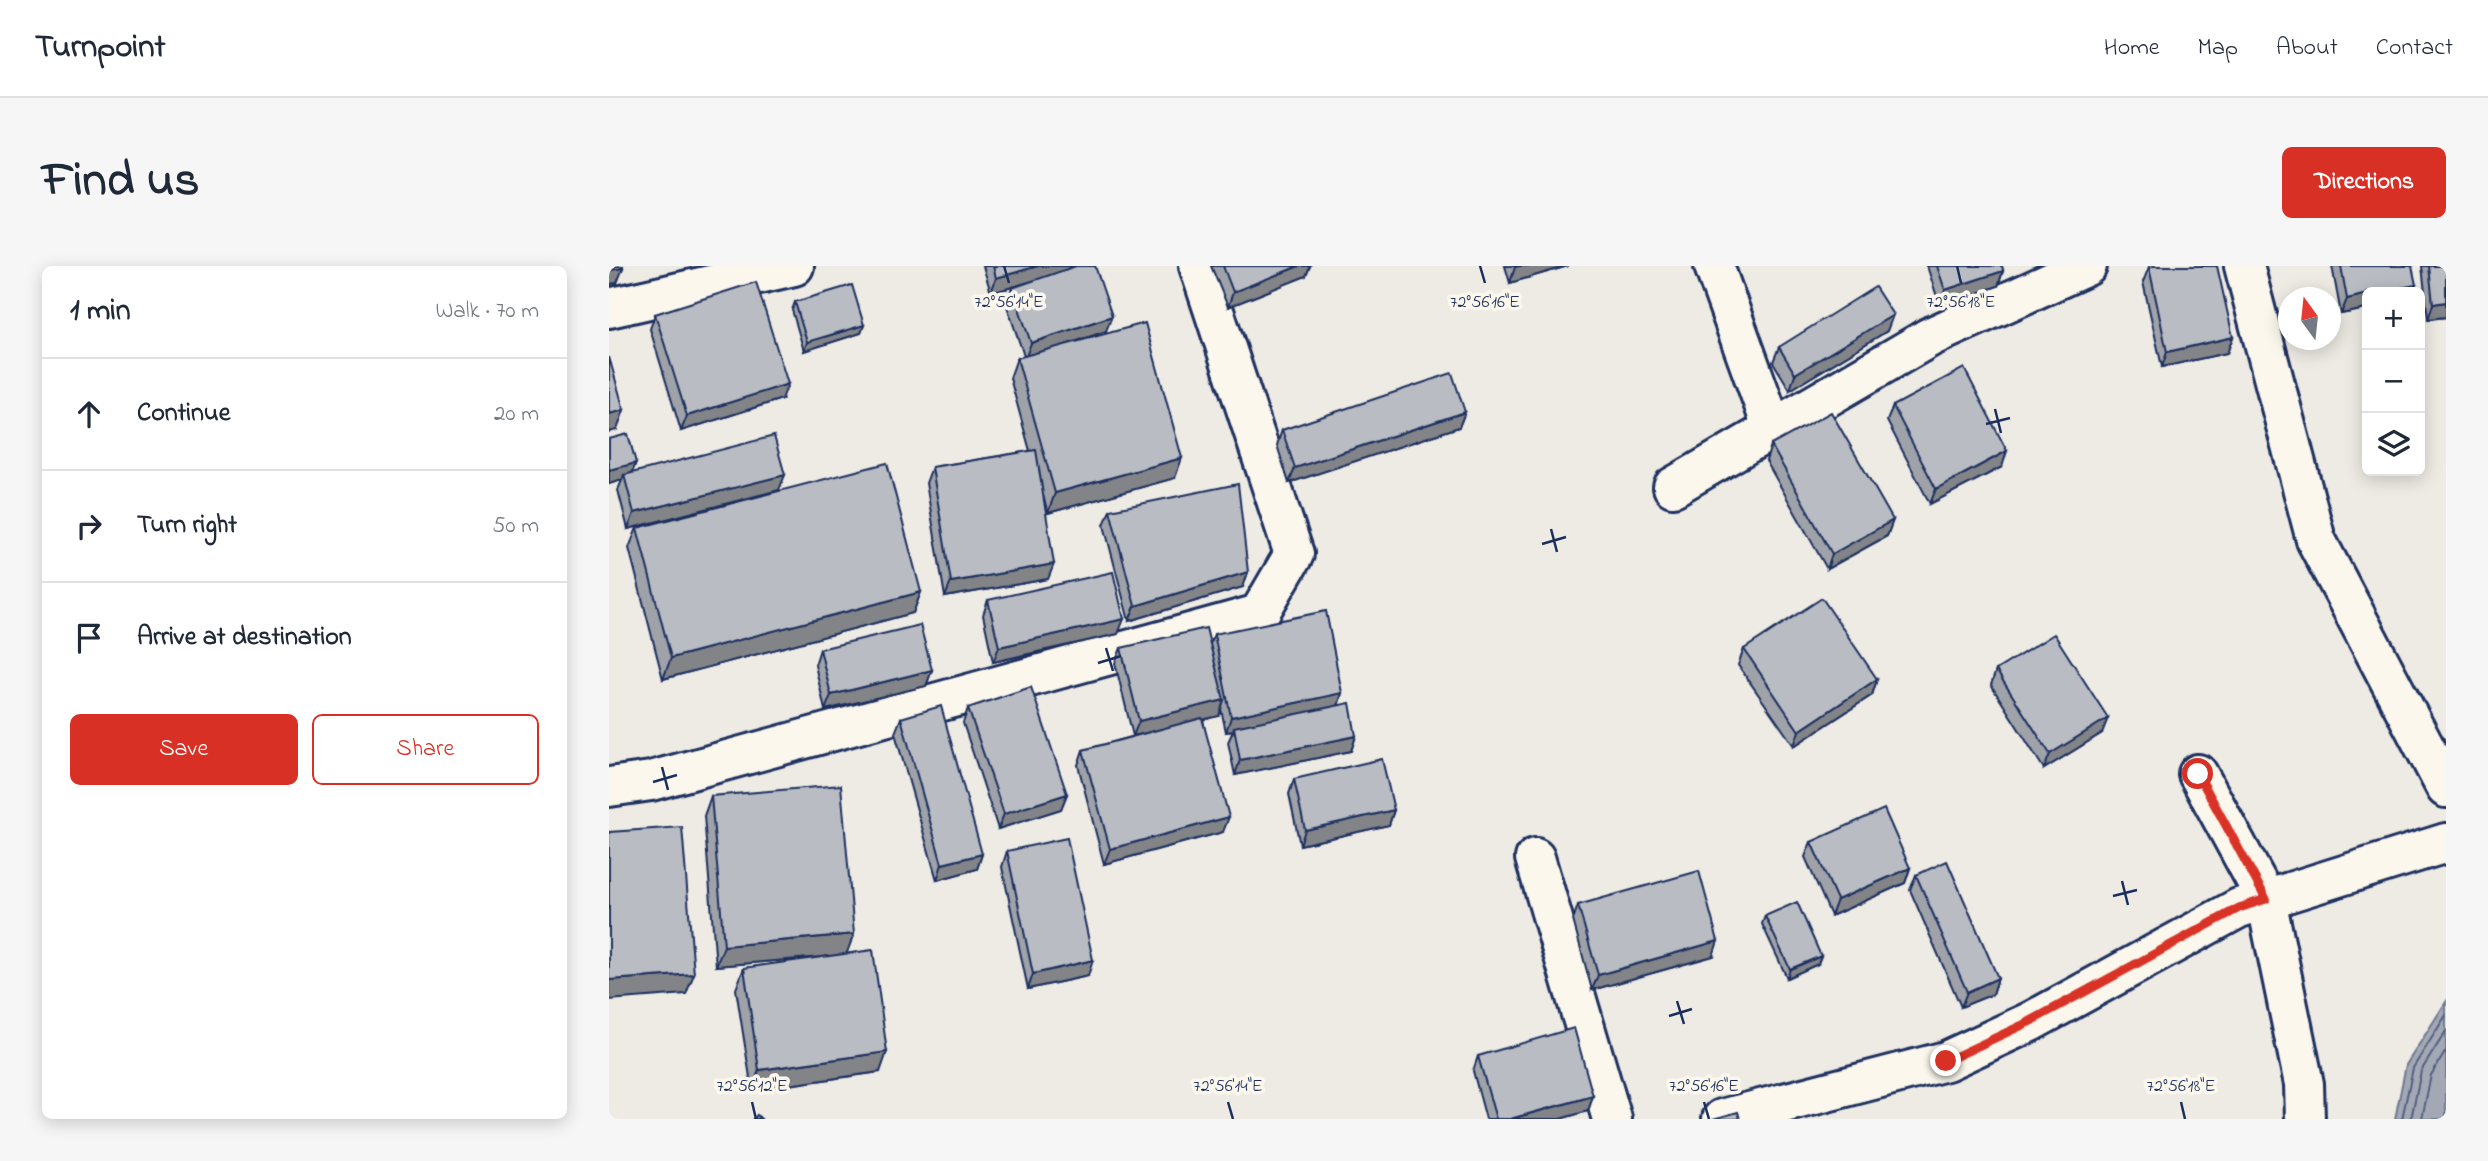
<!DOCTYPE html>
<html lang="en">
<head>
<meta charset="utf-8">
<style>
	:root { --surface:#fff; --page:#f6f6f7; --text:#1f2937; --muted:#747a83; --line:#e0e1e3; --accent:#d93025 }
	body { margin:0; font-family:"Indie Flower",sans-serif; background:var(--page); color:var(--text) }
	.controls { position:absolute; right:21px; top:21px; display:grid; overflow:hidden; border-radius:10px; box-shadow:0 4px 18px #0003 }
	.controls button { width:63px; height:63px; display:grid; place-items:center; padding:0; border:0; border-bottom:2px solid var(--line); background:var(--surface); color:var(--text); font:35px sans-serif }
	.compass { position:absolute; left:1669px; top:21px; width:63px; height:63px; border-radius:50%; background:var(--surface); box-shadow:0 4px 18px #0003; rotate:345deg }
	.stop { position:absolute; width:21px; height:21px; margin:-16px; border:5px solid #d93025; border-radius:50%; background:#fff }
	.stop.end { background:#d93025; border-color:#fff; box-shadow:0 2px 7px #0008 }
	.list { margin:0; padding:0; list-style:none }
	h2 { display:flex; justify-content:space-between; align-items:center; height:91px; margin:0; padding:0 28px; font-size:30px }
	h2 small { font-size:23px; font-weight:400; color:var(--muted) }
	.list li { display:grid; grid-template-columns:46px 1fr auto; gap:21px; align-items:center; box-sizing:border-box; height:112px; padding:0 28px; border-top:2px solid var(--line) }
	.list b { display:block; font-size:26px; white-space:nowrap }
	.list em { font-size:23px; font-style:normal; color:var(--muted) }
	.actions { display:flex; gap:14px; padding:21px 28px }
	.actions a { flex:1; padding:16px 0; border:2px solid var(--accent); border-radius:10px; text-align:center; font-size:24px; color:var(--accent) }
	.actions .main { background:var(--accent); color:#fff }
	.icon { flex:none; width:38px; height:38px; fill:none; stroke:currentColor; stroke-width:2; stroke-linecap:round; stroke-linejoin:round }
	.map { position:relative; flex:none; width:1837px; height:853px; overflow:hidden; border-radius:10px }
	header { display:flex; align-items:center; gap:42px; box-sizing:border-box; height:98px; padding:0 35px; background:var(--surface); border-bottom:2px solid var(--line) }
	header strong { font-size:33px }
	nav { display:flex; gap:38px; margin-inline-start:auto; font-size:24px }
	.intro { display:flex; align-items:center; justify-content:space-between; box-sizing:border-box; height:168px; padding:0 42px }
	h1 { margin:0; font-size:49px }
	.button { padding:18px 32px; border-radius:10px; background:var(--accent); color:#fff; font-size:24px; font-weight:700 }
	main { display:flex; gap:42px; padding:0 42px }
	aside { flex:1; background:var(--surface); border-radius:10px; box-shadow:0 4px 18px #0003 }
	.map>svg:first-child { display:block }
</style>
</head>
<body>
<header>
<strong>Turnpoint</strong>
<nav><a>Home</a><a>Map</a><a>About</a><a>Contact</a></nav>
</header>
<div class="intro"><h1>Find us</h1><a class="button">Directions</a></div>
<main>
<aside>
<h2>1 min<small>Walk · 70 m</small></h2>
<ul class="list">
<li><svg class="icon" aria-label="ahead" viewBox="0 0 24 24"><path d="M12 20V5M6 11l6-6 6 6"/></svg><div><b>Continue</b></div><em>20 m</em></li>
<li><svg class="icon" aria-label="right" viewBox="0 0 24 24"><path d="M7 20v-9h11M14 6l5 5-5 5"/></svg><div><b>Turn right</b></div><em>50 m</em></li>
<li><svg class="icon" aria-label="arrive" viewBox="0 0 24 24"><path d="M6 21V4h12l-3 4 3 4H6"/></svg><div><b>Arrive at destination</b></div></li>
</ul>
<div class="actions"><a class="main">Save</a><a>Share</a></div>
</aside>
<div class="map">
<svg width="1837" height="853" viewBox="0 0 1837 853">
	<rect width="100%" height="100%" fill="#eeebe4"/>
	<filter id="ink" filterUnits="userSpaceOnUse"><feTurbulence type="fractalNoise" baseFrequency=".0143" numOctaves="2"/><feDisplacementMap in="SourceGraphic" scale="14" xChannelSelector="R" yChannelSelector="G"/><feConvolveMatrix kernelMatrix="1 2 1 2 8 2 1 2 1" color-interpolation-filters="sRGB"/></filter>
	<g filter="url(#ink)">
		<path fill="#a3a8b4" stroke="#6d7892" stroke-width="2" d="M1837 736V853H1786L1797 799Z"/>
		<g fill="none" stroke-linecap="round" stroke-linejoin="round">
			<g stroke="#515f80" stroke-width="2">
				<path d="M1793 853 1804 802 1837 749"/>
				<path d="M1802 853 1812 805 1837 765"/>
				<path d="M1813 853 1822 809 1837 785"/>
			</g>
			<defs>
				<g id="minor">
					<path d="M1105 0 1163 161"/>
					<path d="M1635 0 1707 274 1837 522"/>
					<path d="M0 42 185 0"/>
					<path d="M1064 221 1321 71 1478 0"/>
					<path d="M1589 508 1657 633 1695 818 1696 853"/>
					<path d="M0 521 42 515 650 348 685 288 590 0"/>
					<path d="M926 592 1003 853"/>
					<path d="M1113 853 1337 795 1421 756 1630 642 1837 577"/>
				</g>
			</defs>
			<use href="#minor" stroke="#1b2f5e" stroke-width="44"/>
			<use href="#minor" stroke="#fbf7ec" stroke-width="38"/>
		</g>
		<g fill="#9fa2a8" stroke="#1b2f5e" stroke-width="2">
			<path d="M374 0H486L497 65 466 76 566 212 439 247 434 229 439 313 336 331 317 217 323 201 421 185 401 112 408 92 415 90 397 37 403 22 410 19 382 27Z"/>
			<path d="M602 0H701L697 10 619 41Z"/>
			<path d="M896 0H959L901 17Z"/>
			<path d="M1318 0H1393L1394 5 1389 20 1331 40Z"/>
			<path d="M1723 0H1803L1758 26V43L1732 48Z"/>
			<path d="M1813 0H1837V51L1819 53Z"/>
			<path d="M1540 1 1624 71 1618 87 1553 101 1534 16Z"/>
			<path d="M186 36 255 59 252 67 195 85 183 44Z"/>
			<path d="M46 48 173 133 72 165 41 63Z"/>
			<path d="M1278 65 1181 124 1164 96 1170 81Z"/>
			<path d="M1284 140 1393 201 1321 238 1278 155Z"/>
			<path d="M856 146 850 161 680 217 668 179 673 164Z"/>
			<path d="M0 173 23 207 170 224 19 263 9 224 13 214 0 218Z"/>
			<path d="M1162 179 1284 254 1278 270 1218 303 1157 195Z"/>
			<path d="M501 244 639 306 634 321 520 355 495 259Z"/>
			<path d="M28 262 312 326 304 347 54 413 20 282Z"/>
			<path d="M379 334 509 368 384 396 374 349Z"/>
			<path d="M605 368 733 427 729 440 747 470 742 485 626 509 619 476 624 465 617 466 612 443 610 450 594 453 614 566 495 598 469 499 474 484 549 464 524 470 506 397 512 382 601 378Z"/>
			<path d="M211 383 323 404 317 420 216 444 206 399Z"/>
			<path d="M1135 383 1268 413 1263 429 1185 480 1129 399Z"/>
			<path d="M1387 404 1493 467 1435 503 1382 419Z"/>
			<path d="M359 442 458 528 452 543 389 563 354 457Z"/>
			<path d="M292 452 373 588 368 603 328 614 286 467Z"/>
			<path d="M685 513 785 544 780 559 691 579 680 528Z"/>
			<path d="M102 530 238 688 271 806 143 824 127 723 135 702 223 690 107 700 95 550Z"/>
			<path d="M1202 576 1301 602 1296 617 1222 650 1196 591Z"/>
			<path d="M398 585 479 710 419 723 393 601Z"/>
			<path d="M1307 609 1389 712 1384 728 1352 741 1301 624Z"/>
			<path d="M969 639 1104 690 983 724 964 654Z"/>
			<path d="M1156 650 1209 698 1178 712 1153 658Z"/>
			<path d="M869 790 984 830 979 845 951 853H877L864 805Z"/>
		</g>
		<g fill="#828488" stroke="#1b2f5e" stroke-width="2">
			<path d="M429 0H476L382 27 387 12Z"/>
			<path d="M690 0H701L697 10 619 41 624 26Z"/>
			<path d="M911 0H959L901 17 906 1Z"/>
			<path d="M14 2 8 17 0 18V4Z"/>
			<path d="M1394 5 1389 20 1331 40 1336 24Z"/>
			<path d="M1807 19 1804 26H1769Z"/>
			<path d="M1758 28V43L1732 48 1738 33Z"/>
			<path d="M1837 36V51L1819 53 1824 38Z"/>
			<path d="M1284 49 1278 65 1181 124 1186 108Z"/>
			<path d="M503 50 497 65 416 93 422 77Z"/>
			<path d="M255 59 252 67 195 85 198 76Z"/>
			<path d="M1624 71 1618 87 1553 101 1558 86Z"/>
			<path d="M179 118 173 133 72 165 78 150Z"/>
			<path d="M15 144 8 164 0 166V148Z"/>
			<path d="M856 146 850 161 680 217 686 202Z"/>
			<path d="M1398 185 1393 201 1321 238 1327 223Z"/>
			<path d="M573 192 566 212 439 247 446 227Z"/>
			<path d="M27 197 21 212 15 209 13 214 0 218V204Z"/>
			<path d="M176 209 170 224 19 263 25 247Z"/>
			<path d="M1284 254 1278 270 1218 303 1223 288Z"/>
			<path d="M445 298 439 313 336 331 342 316Z"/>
			<path d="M639 306 634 321 520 355 526 340Z"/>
			<path d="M312 326 304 347 54 413 62 392Z"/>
			<path d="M515 353 509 368 384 396 390 381Z"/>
			<path d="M323 404 317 420 216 444 222 429Z"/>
			<path d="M1268 413 1263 429 1185 480 1190 465Z"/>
			<path d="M733 427 728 443 625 461 624 465 617 466 622 451Z"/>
			<path d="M615 434 610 450 524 470 530 455Z"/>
			<path d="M1499 452 1493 467 1435 503 1441 488Z"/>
			<path d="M747 470 742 485 626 509 631 494Z"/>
			<path d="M458 528 452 543 389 563 395 548Z"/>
			<path d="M785 544 780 559 691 579 696 564Z"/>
			<path d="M620 551 614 566 495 598 501 583Z"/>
			<path d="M373 588 368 603 328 614 333 598Z"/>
			<path d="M1301 602 1296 617 1222 650 1228 634Z"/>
			<path d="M245 668 237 689 107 700 115 680Z"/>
			<path d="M1109 675 1104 690 983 724 989 709Z"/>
			<path d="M1212 690 1209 698 1178 712 1181 703Z"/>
			<path d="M484 694 479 710 419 723 424 708Z"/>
			<path d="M85 708 77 728 0 734V714Z"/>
			<path d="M1389 712 1384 728 1352 741 1358 726Z"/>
			<path d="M278 786 271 806 143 824 150 804Z"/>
			<path d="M984 830 979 845 951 853H901Z"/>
		</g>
		<g fill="#b9bcc3" stroke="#1b2f5e" stroke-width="2">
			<path d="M0 0H14V2L0 4Z"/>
			<path d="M384 0H429L387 12Z"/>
			<path d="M467 0H486L503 50 422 77 403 22Z"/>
			<path d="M614 0H690L624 26Z"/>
			<path d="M1328 0H1393L1394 5 1336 24Z"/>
			<path d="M1544 0H1608L1624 71 1558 86 1540 1Z"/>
			<path d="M1732 0H1803L1807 19 1769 26H1758V28L1738 33Z"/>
			<path d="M1820 0H1837V36L1824 38Z"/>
			<path d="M147 16 179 118 78 150 46 48Z"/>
			<path d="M243 19 255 59 198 76 186 36Z"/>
			<path d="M1266 21 1284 49 1186 108 1170 81Z"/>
			<path d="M536 57 573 192 446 227 408 92Z"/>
			<path d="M0 91 15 144 0 148Z"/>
			<path d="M1355 102 1398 185 1327 223 1284 140Z"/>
			<path d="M843 107 856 146 686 202 673 164Z"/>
			<path d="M1222 146 1284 254 1223 288 1162 179Z"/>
			<path d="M19 168 27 197 0 204V173Z"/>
			<path d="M165 170 176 209 25 247 15 209Z"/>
			<path d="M427 184 445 298 342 316 323 201Z"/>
			<path d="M278 197 312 326 62 392 28 262Z"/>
			<path d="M629 218 639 306 526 340 501 244Z"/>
			<path d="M504 306 515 353 390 381 379 334Z"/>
			<path d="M1213 332 1268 413 1190 465 1135 383Z"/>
			<path d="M717 345 733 427 622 451 605 368Z"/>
			<path d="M311 359 323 404 222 429 211 383Z"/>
			<path d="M597 362 615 434 530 455 512 382Z"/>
			<path d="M1445 368 1499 452 1441 488 1387 404Z"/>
			<path d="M422 421 458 528 395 548 359 442Z"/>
			<path d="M741 437 747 470 631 494 625 461Z"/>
			<path d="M332 440 373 588 333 598 292 452Z"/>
			<path d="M593 452 620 551 501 583 474 484Z"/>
			<path d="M773 493 785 544 696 564 685 513Z"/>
			<path d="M232 519 245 668 115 680 102 530Z"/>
			<path d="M1275 543 1301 602 1228 634 1202 576Z"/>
			<path d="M73 561 85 708 0 714V566Z"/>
			<path d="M458 572 484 694 424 708 398 585Z"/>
			<path d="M1338 595 1389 712 1358 726 1307 609Z"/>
			<path d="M1090 605 1109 675 989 709 969 639Z"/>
			<path d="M1188 636 1212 690 1181 703 1156 650Z"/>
			<path d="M264 684 278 786 150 804 135 702Z"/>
			<path d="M965 762 984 830 901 853H887L869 790Z"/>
			<path d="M1129 846 1131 853H1104Z"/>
			<path d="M148 849 152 853H144Z"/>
		</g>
	</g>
	<g fill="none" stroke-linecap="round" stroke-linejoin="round" filter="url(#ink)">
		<path stroke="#d93025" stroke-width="9" d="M1337 795 1420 756 1630 642 1657 633 1589 508"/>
	</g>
	<path fill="none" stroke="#1b2f5e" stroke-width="2.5" d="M395 0 400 17M871 0 876 17M1348 0 1352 17M1386 143 1392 167M1377 158 1401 152M942 263 948 286M933 278 957 271M497 382 504 405M489 397 512 390M53 501 59 524M44 516 68 509M1513 615 1519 639M1504 630 1528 624M1068 735 1075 758M1060 750 1083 743M143 836 147 853M619 836 624 853M1095 836 1100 853M1572 836 1576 853"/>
	<g font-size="18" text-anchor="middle" fill="#1b2f5e" stroke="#fbf7ec" stroke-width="7" stroke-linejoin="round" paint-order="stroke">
		<text x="400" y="41">72°56'14"E</text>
		<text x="876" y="41">72°56'16"E</text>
		<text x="1352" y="41">72°56'18"E</text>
		<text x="143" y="825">72°56'12"E</text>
		<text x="619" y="825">72°56'14"E</text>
		<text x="1095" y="825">72°56'16"E</text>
		<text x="1572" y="825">72°56'18"E</text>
	</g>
</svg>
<div class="controls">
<button>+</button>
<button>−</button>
<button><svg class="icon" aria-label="layers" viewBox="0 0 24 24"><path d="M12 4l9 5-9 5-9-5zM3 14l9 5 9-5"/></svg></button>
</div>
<svg class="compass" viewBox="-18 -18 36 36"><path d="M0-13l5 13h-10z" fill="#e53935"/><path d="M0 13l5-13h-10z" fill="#747a83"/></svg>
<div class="stop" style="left:1589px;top:508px"></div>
<div class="stop end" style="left:1337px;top:795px"></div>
</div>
</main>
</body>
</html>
